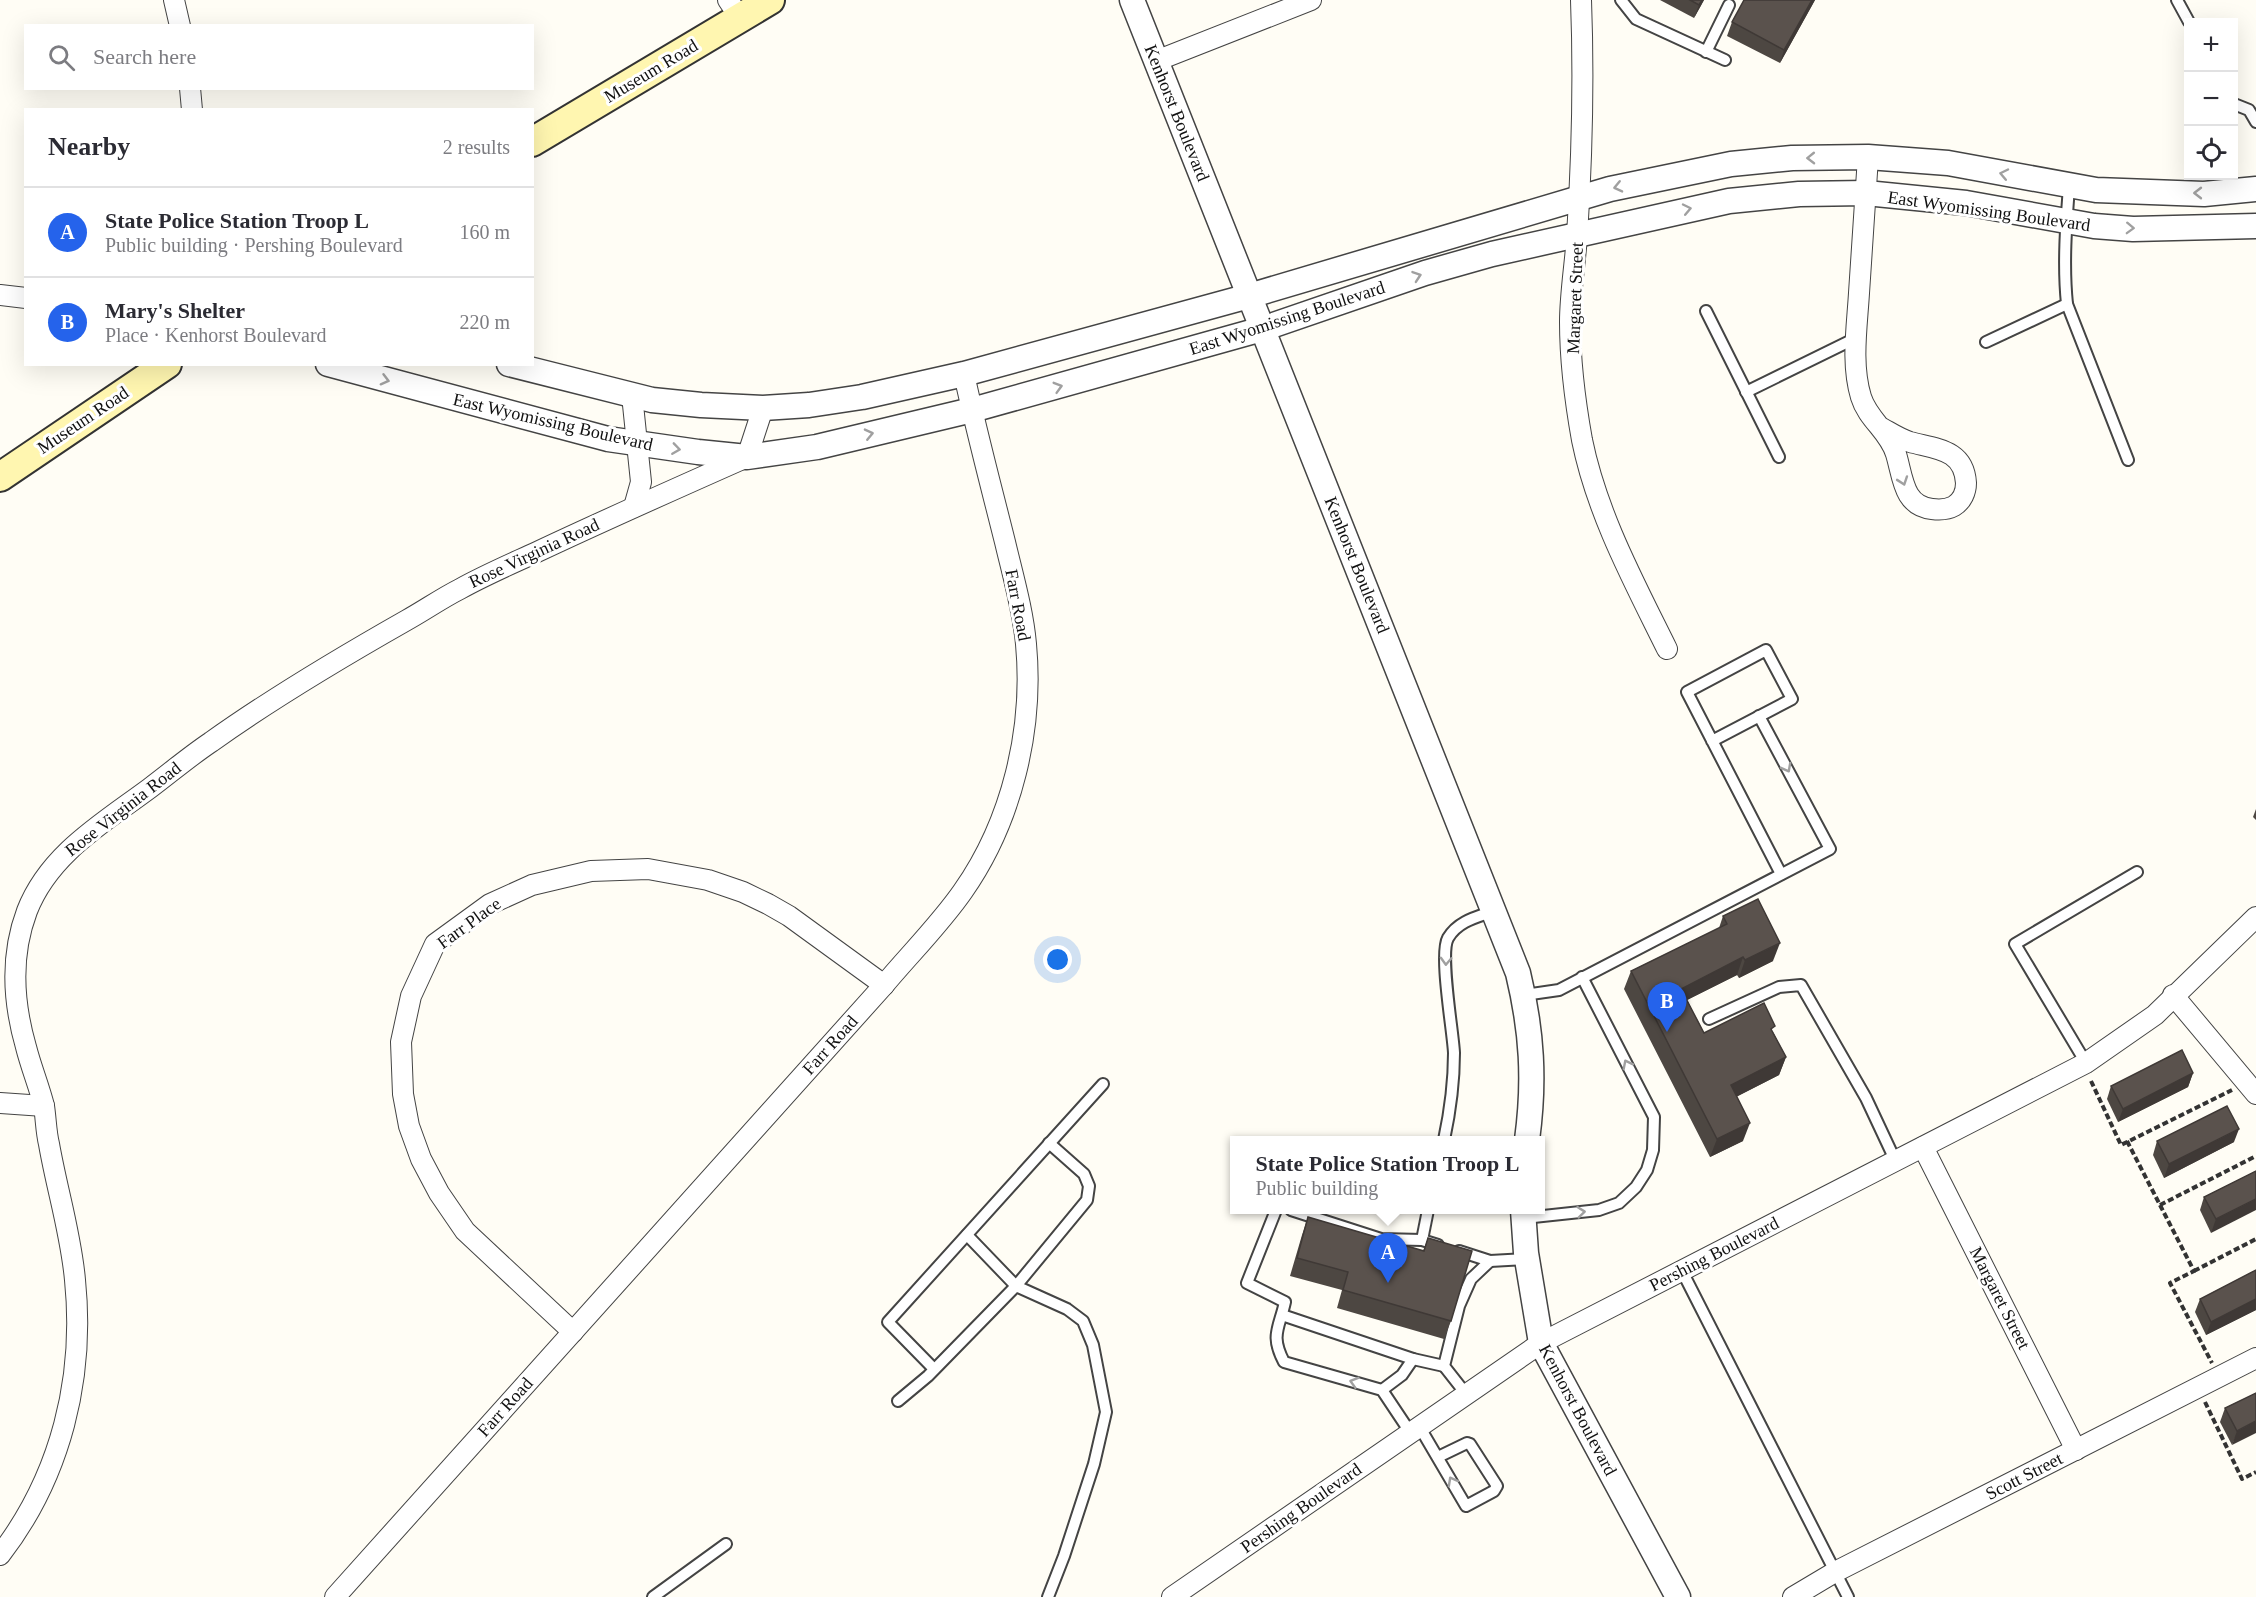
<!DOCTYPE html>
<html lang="en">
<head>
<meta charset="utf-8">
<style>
	:root { --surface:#fff; --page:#f2f2f3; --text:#2b2b33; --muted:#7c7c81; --line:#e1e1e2; --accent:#2563eb }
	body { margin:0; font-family:Georgia,serif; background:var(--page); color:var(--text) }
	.controls { position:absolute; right:18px; top:18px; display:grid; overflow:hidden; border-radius:0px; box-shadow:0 6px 24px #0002 }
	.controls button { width:54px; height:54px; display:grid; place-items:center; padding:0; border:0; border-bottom:2px solid var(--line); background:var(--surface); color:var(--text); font:30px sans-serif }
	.you { position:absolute; left:1058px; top:960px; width:21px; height:21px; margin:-15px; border:4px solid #fff; border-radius:50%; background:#1a73e8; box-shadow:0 0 0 9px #1a73e833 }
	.badge { display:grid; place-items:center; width:39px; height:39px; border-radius:50%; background:var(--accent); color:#fff; font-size:20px; font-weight:700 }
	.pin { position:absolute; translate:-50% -50px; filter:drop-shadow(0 2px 3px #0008) }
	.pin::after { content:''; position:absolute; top:32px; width:21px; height:18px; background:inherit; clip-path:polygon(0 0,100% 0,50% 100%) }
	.popup { position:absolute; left:1230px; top:1136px; width:315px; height:78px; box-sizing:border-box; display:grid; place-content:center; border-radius:0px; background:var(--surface); filter:drop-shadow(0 2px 4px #0005); font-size:20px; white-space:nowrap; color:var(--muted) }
	.popup b { font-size:22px; color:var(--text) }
	.popup::after { content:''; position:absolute; left:50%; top:100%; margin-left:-12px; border:12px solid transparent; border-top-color:var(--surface) }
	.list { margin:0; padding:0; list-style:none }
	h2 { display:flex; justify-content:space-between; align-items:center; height:78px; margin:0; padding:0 24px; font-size:26px }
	h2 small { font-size:20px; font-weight:400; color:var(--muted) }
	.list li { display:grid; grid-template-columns:39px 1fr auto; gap:18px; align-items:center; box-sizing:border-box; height:90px; padding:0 24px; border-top:2px solid var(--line) }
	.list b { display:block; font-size:22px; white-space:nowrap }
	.list p { margin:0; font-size:20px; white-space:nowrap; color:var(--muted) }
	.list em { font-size:20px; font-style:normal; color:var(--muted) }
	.icon { flex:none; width:33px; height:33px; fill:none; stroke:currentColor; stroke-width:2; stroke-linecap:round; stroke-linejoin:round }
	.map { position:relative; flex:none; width:2256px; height:1597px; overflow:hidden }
	.search { position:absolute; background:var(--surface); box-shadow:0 6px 24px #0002; left:24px; top:24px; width:510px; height:66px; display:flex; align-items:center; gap:15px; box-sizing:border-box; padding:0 21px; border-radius:0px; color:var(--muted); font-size:22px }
	.panel { position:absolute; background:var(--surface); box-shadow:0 6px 24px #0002; left:24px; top:108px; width:510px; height:258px; border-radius:0px }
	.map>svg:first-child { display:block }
</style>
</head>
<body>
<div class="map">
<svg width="2256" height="1597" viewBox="0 0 2256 1597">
	<rect width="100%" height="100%" fill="#fffdf5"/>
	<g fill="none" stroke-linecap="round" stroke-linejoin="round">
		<defs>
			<g id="service">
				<path d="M1621 0 1636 19 1725 60"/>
				<path d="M2177 0 2189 22"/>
				<path d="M1706 52 1729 5"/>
				<path d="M2234 104 2249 110 2256 122"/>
				<path d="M2069 187C2066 225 2063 265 2067 304L2128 460"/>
				<path d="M1706 311 1779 457"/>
				<path d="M1986 342 2067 304"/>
				<path d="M1746 392 1856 338"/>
				<path d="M1712 741 1792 699 1766 650 1687 692 1781 874"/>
				<path d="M1524 995 1559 990 1830 849 1759 716"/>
				<path d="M1709 1019 1779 987 1801 985 1866 1098 1896 1162"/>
				<path d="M2086 1063 2015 944 2137 872"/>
				<path d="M1444 1140C1450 1112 1454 1083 1454 1053 1453 1031 1439 954 1448 938 1458 921 1477 917 1494 911"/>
				<path d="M1276 1210 1247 1283 1285 1302C1279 1329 1270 1335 1284 1362L1382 1390 1410 1432"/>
				<path d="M1291 1210 1381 1239 1422 1240 1438 1245"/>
				<path d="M1524 1218 1599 1210 1619 1203 1636 1187 1647 1170 1653 1150 1654 1117 1582 977"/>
				<path d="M967 1235 1016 1286 1087 1200 1089 1186 1084 1174 1049 1143"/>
				<path d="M1422 1240 1428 1210"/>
				<path d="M1459 1251 1490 1261 1527 1259"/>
				<path d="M1682 1271 1848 1597"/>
				<path d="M1282 1315 1413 1359 1444 1366"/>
				<path d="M934 1369 888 1322 1103 1084"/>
				<path d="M1382 1390 1402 1375 1413 1359"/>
				<path d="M1466 1394 1444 1366 1459 1306 1471 1279 1490 1261"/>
				<path d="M898 1401 928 1376 1016 1286 1067 1309 1083 1321 1093 1345 1106 1412 1094 1464 1064 1556 1048 1597"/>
				<path d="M1419 1426 1466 1506 1494 1491 1497 1486 1470 1444 1467 1443 1438 1457"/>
				<path d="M653 1597 726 1544"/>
			</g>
			<g id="minor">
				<path d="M174 0 180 26"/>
				<path d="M728 0 740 18"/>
				<path d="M1581 0C1584 78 1582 158 1577 236 1575 265 1570 294 1570 322 1570 361 1575 401 1582 440 1597 514 1634 582 1667 649"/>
				<path d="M1156 61 1311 0"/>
				<path d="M190 88 192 110"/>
				<path d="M1868 157C1865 203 1862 248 1859 293 1857 327 1851 364 1861 397 1868 420 1889 431 1896 454 1903 477 1903 506 1932 509 1940 510 1947 510 1954 506 1962 501 1966 492 1966 483 1964 449 1936 449 1910 442 1900 439 1891 433 1882 428"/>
				<path d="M0 295 26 298"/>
				<path d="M632 395 641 482 634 507"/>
				<path d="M2173 995 2256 1094"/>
				<path d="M0 1103 44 1106"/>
				<path d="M1923 1147 2076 1450"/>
				<path d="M573 1332 465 1231 439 1193 421 1159 409 1126 403 1094 401 1042 411 996 435 944 490 904 532 885 591 871 648 869 708 880 743 892 768 904 789 916 884 985"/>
				<path d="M0 1555C61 1476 85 1378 75 1280 71 1234 57 1190 49 1144 46 1132 46 1119 44 1106 39 1086 31 1067 26 1047 13 1002 10 956 27 911 49 854 103 823 150 788 170 773 190 756 211 742 274 697 340 658 407 620 425 610 442 598 460 589 485 575 511 564 537 552 607 519 677 488 747 457L763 408"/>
				<path d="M335 1597 884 985C909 955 941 923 963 891 1012 821 1034 729 1026 644 1023 610 1013 576 1005 542 991 486 976 430 964 374"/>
				<path d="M1172 1597 1541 1343 2086 1063 2155 1015 2256 917"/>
				<path d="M1793 1597 1835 1572 2256 1358"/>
			</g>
			<g id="tertiary">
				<path d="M1132 0 1518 973C1532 1031 1535 1081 1527 1140"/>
				<path d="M328 364 608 439 698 452 747 457 817 447 972 410 1262 329 1425 273 1492 254 1729 201 1799 194 1866 193 1966 203 2094 226 2133 229 2256 226"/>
				<path d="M509 364 652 400 701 405 763 408 809 405 862 397 964 374 1249 296 1610 189 1731 164 1792 158 1868 157 1948 163 2096 190 2204 194 2256 189"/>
				<path d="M1523 1210 1526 1253 1541 1343 1678 1597"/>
			</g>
			<g id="secondary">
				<path d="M532 142 770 0"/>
				<path d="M0 477 167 364"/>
			</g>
		</defs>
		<use href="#service" stroke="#444" stroke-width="14"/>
		<use href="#minor" stroke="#444" stroke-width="22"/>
		<use href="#tertiary" stroke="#444" stroke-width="27"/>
		<use href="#secondary" stroke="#333" stroke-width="32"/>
		<g stroke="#333" stroke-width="4" stroke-dasharray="6 3" stroke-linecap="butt">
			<path d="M2091 1081 2121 1145 2232 1090"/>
			<path d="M2127 1141 2194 1271 2170 1283 2212 1363"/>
			<path d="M2160 1205 2256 1156"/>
			<path d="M2194 1271 2256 1239"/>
			<path d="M2205 1402 2242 1479 2256 1472"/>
		</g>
		<use href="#service" stroke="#fff" stroke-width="10"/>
		<use href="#minor" stroke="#fff" stroke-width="20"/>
		<use href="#tertiary" stroke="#fff" stroke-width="24"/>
		<use href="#secondary" stroke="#fff6b0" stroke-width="28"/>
	</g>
	<g fill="#4d4742">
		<path d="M1660 0H1704L1694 18Z"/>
		<path d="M1743 0H1815L1780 63 1727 36 1732 22 1744 1Z"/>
		<path d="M2256 809V820L2253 817Z"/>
		<path d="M1723 916 1773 961 1739 978 1737 975 1687 1000 1704 1033 1773 1032 1786 1057 1779 1075 1736 1097 1743 1141 1710 1157 1624 989 1631 971 1719 928Z"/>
		<path d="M2193 1073 2188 1087 2118 1122 2107 1099 2111 1086Z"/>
		<path d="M2157 1141 2234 1142 2164 1178 2153 1155Z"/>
		<path d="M2256 1171 2211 1233 2200 1210 2204 1197Z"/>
		<path d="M1308 1217 1423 1251 1428 1238 1451 1321 1444 1339 1337 1308 1342 1290 1290 1276 1302 1235Z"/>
		<path d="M2256 1270V1310L2206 1335 2195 1312 2200 1299Z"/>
		<path d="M2256 1393 2232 1445 2220 1422 2225 1408Z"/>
	</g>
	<g fill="#3f3936">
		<path d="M1702 0H1704L1694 18 1699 5Z"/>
		<path d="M1812 0H1815L1780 63 1784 50Z"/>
		<path d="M1780 943 1773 961 1739 978 1745 960Z"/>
		<path d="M1743 957 1737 975 1675 1006 1681 989Z"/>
		<path d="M1786 1057 1779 1075 1724 1103 1731 1085Z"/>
		<path d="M2193 1073 2188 1087 2118 1122 2123 1109Z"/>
		<path d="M1750 1123 1743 1141 1710 1157 1717 1139Z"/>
		<path d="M2239 1129 2234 1142 2164 1178 2169 1164Z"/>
		<path d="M2256 1199V1210L2211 1233 2216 1219Z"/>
		<path d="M2256 1299V1310L2206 1335 2211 1322Z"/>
		<path d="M2256 1421V1433L2232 1445 2237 1431Z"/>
	</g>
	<g fill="#5a524d" stroke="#3f3936" stroke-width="1.5">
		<path d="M1690 0H1702L1699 5Z"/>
		<path d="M1744 0H1812L1784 50 1732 22Z"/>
		<path d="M1758 899 1780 943 1745 960 1743 957 1681 989 1704 1033 1764 1003 1775 1026 1771 1029 1786 1057 1731 1085 1750 1123 1717 1139 1631 971 1727 924 1723 916Z"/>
		<path d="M2182 1050 2193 1073 2123 1109 2111 1086Z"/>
		<path d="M2227 1106 2239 1129 2169 1164 2157 1141Z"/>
		<path d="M2256 1171V1199L2216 1219 2204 1197Z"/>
		<path d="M1308 1217 1424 1251 1428 1238 1472 1251 1451 1321 1343 1290 1348 1272 1297 1258Z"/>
		<path d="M2256 1270V1299L2211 1322 2200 1299Z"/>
		<path d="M2256 1393V1421L2237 1431 2225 1408Z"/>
	</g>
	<defs><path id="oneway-chevron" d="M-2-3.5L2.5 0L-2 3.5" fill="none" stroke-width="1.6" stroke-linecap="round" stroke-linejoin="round" transform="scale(1.5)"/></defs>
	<g stroke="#a0a0a0">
		<use href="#oneway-chevron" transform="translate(1811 158) rotate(179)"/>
		<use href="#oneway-chevron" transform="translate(2004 174) rotate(-168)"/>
		<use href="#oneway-chevron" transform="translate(1618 187) rotate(167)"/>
		<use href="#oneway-chevron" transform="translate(2198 193) rotate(180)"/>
		<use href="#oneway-chevron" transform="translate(1687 209) rotate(-12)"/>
		<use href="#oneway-chevron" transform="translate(2130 228) rotate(2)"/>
		<use href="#oneway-chevron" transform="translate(1417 276) rotate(-19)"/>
		<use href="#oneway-chevron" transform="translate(385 380) rotate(15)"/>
		<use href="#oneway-chevron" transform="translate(1058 387) rotate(-16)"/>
		<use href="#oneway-chevron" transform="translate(869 434) rotate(-13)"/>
		<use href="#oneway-chevron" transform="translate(676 449) rotate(8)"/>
		<use href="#oneway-chevron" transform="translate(1903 481) rotate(71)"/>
		<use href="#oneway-chevron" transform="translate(1787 768) rotate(62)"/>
		<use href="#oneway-chevron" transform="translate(1446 961) rotate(92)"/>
		<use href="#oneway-chevron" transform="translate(1627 1064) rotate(-117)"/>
		<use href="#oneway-chevron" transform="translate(1581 1212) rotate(-6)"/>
		<use href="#oneway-chevron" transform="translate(1354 1382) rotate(-164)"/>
		<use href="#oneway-chevron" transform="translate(1452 1481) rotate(-119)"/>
	</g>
	<g text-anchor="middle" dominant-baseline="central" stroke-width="6" stroke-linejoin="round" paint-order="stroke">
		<g font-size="18" fill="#111" stroke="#fff">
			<text transform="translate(651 71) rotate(-31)">Museum Road</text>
			<text transform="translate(1177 113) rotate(68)">Kenhorst Boulevard</text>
			<text transform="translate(1989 211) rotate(8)">East Wyomissing Boulevard</text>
			<text transform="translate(1575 298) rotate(-88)">Margaret Street</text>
			<text transform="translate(1287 318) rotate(-18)">East Wyomissing Boulevard</text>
			<text transform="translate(83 420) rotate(-34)">Museum Road</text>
			<text transform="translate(553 422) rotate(13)">East Wyomissing Boulevard</text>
			<text transform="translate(534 553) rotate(-25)">Rose Virginia Road</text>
			<text transform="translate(1357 565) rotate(68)">Kenhorst Boulevard</text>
			<text transform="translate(1018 605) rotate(79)">Farr Road</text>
			<text transform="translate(123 809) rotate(-38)">Rose Virginia Road</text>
			<text transform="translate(469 923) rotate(-36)">Farr Place</text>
			<text transform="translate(830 1045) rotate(-48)">Farr Road</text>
			<text transform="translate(1714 1254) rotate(-27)">Pershing Boulevard</text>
			<text transform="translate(2000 1298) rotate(63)">Margaret Street</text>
			<text transform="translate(505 1407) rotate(-48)">Farr Road</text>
			<text transform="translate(1578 1410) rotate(62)">Kenhorst Boulevard</text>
			<text transform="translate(2024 1476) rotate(-27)">Scott Street</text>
			<text transform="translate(1301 1508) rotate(-35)">Pershing Boulevard</text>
		</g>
	</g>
</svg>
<div class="controls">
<button>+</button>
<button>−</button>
<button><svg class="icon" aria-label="locate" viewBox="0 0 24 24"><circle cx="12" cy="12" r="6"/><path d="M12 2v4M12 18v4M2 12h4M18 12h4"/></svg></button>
</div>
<div class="you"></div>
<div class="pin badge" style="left:1388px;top:1283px">A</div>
<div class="popup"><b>State Police Station Troop L</b>Public building</div>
<div class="pin badge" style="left:1667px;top:1032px">B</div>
<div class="search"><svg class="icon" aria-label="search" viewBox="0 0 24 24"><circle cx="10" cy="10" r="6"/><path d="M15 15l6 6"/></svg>Search here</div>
<section class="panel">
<h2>Nearby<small>2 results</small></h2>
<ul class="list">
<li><span class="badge">A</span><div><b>State Police Station Troop L</b><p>Public building · Pershing Boulevard</p></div><em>160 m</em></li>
<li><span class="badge">B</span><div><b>Mary's Shelter</b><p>Place · Kenhorst Boulevard</p></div><em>220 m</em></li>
</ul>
</section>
</div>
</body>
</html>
